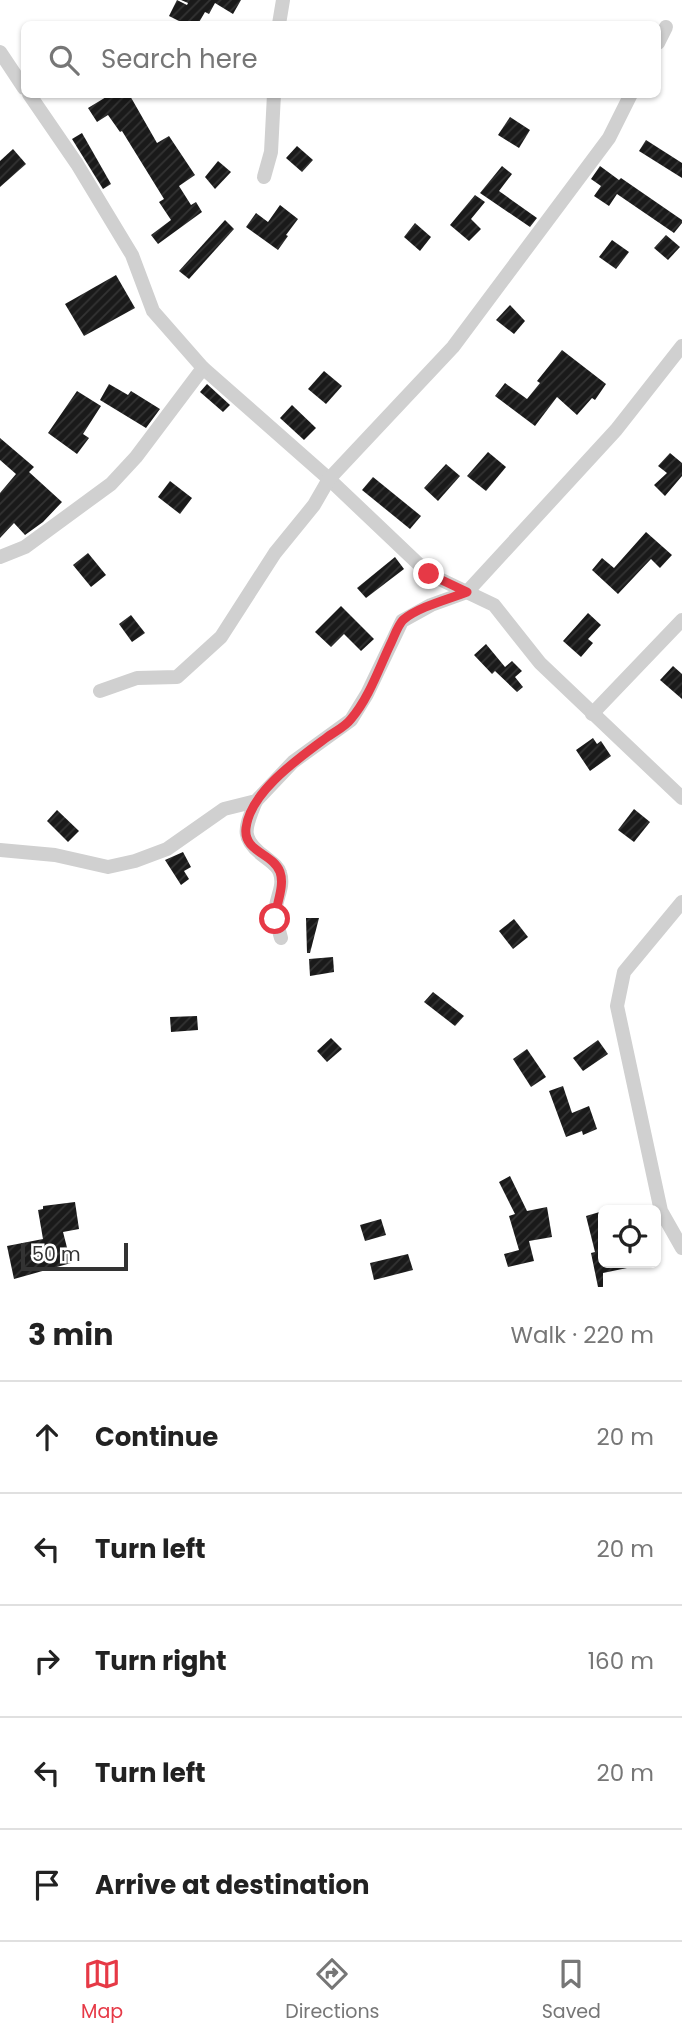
<!DOCTYPE html>
<html lang="en">
<head>
<meta charset="utf-8">
<style>
	:root { --surface:#fff; --page:#f2f2f2; --text:#222; --muted:#767676; --line:#e0e0e0; --accent:#e63946 }
	body { margin:0; font-family:Poppins,sans-serif; background:var(--page); color:var(--text) }
	.controls { position:absolute; right:21px; bottom:21px; display:grid; overflow:hidden; border-radius:10px; box-shadow:0 2px 5px #0004 }
	.controls button { width:63px; height:63px; display:grid; place-items:center; padding:0; border:0; border-bottom:2px solid var(--line); background:var(--surface); color:var(--text); font:35px sans-serif }
	.scale { position:absolute; left:21px; bottom:18px; width:107px; box-sizing:border-box; padding-left:7px; border:4px solid #333; border-top:0; font-size:19px; line-height:24px; white-space:nowrap; color:#333; -webkit-text-stroke:5px #fff; paint-order:stroke }
	.stop { position:absolute; width:21px; height:21px; margin:-16px; border:5px solid #e63946; border-radius:50%; background:#fff }
	.stop.end { background:#e63946; border-color:#fff; box-shadow:0 2px 7px #0008 }
	.list { margin:0; padding:0; list-style:none }
	h2 { display:flex; justify-content:space-between; align-items:center; height:91px; margin:0; padding:0 28px; font-size:30px }
	h2 small { font-size:23px; font-weight:400; color:var(--muted) }
	.list li { display:grid; grid-template-columns:46px 1fr auto; gap:21px; align-items:center; box-sizing:border-box; height:112px; padding:0 28px; border-top:2px solid var(--line) }
	.list b { display:block; font-size:26px; white-space:nowrap }
	.list em { font-size:23px; font-style:normal; color:var(--muted) }
	.icon { flex:none; width:38px; height:38px; fill:none; stroke:currentColor; stroke-width:2; stroke-linecap:round; stroke-linejoin:round }
	.map { position:relative; flex:none; width:682px; height:1289px; overflow:hidden }
	.search { position:absolute; background:var(--surface); box-shadow:0 2px 5px #0004; left:21px; right:21px; top:21px; height:77px; display:flex; align-items:center; gap:18px; box-sizing:border-box; padding:0 24px; border-radius:10px; color:var(--muted); font-size:26px }
	.sheet { height:651px; background:var(--surface) }
	nav { display:flex; justify-content:space-around; align-items:center; box-sizing:border-box; height:98px; border-top:2px solid var(--line); background:var(--surface); font-size:19px; color:var(--muted) }
	nav a { display:grid; justify-items:center; gap:4px }
	nav .on { color:var(--accent) }
	.map>svg:first-child { display:block }
</style>
</head>
<body>
<div class="map">
<svg width="682" height="1289" viewBox="0 0 682 1289">
	<defs>
		<pattern id="building-hatch" width="6" height="6" patternUnits="userSpaceOnUse" patternTransform="scale(1.75)"><rect width="6" height="6" fill="#1a1a1a"/><path d="M-1 1l2-2M0 6l6-6M5 7l2-2" fill="none" stroke="#333"/></pattern>
	</defs>
	<rect width="100%" height="100%" fill="#fff"/>
	<g fill="url(#building-hatch)">
		<path d="M177 0 187 5 188 3 181 0H241L233 14 215 3 209 14 205 12 198 24H185L169 16Z"/>
		<path d="M111 94H129L157 143 169 136 195 175 179 186 191 205 196 202 202 212 158 244 151 235 171 220 159 202 164 199 122 131 120 132 108 115 97 122 88 108Z"/>
		<path d="M510 117 530 130 519 148 498 135Z"/>
		<path d="M82 133 111 184 103 189 72 139Z"/>
		<path d="M646 140 682 163V178L639 151Z"/>
		<path d="M297 146 313 160 302 172 286 158Z"/>
		<path d="M13 149 26 164 0 187V161Z"/>
		<path d="M218 161 231 172 215 189 205 177Z"/>
		<path d="M502 166 512 174 499 191 537 218 530 227 480 193Z"/>
		<path d="M600 166 619 180 621 178 682 220V223L674 233 617 194 609 206 594 196 601 186 591 179Z"/>
		<path d="M475 195 485 202 471 219 481 229 469 241 450 225Z"/>
		<path d="M280 205 298 219 286 235 288 236 278 250 246 227 256 213 268 222Z"/>
		<path d="M225 220 234 229 189 279 179 271Z"/>
		<path d="M415 223 431 237 420 251 404 237Z"/>
		<path d="M666 235 680 247 668 260 654 248Z"/>
		<path d="M612 240 629 252 616 269 599 257Z"/>
		<path d="M116 275 135 308 84 336 65 304Z"/>
		<path d="M510 305 525 321 514 334 496 320Z"/>
		<path d="M562 350 606 384 595 400 592 398 577 415 557 397 535 426 495 396 505 383 527 399 540 383 537 381Z"/>
		<path d="M324 371 342 386 326 404 308 389Z"/>
		<path d="M109 384 128 395 131 391 160 409 146 428 100 400Z"/>
		<path d="M207 384 230 405 223 412 200 392Z"/>
		<path d="M77 391 101 406 83 434 89 438 77 454 48 433Z"/>
		<path d="M292 405 316 428 304 440 280 418Z"/>
		<path d="M0 438 34 467 29 472 62 502 43 522 25 535 14 523 0 538V493L16 474 0 460Z"/>
		<path d="M488 452 506 467 486 491 467 476Z"/>
		<path d="M670 453 682 463V476L665 496 654 485 667 473 658 466Z"/>
		<path d="M446 464 460 476 438 501 424 488Z"/>
		<path d="M373 477 421 516 410 529 362 490Z"/>
		<path d="M170 481 192 498 180 514 158 497Z"/>
		<path d="M646 532 672 555 660 568 651 559 618 594 592 570 602 558 614 568Z"/>
		<path d="M88 553 106 575 91 587 73 565Z"/>
		<path d="M395 557 404 569 366 598 357 588Z"/>
		<path d="M341 606 374 639 361 651 344 634 331 647 315 632Z"/>
		<path d="M588 613 601 625 588 639 593 643 581 657 563 641Z"/>
		<path d="M131 615 145 633 132 642 119 624Z"/>
		<path d="M486 644 505 667 512 661 522 671 515 677 523 687 517 692 495 671 492 674 474 655Z"/>
		<path d="M673 666 682 674V699L660 680Z"/>
		<path d="M593 738 597 744 601 741 611 756 590 771 576 750Z"/>
		<path d="M634 809 650 822 634 842 618 830Z"/>
		<path d="M57 810 79 831 68 842 47 821Z"/>
		<path d="M183 852 191 867 184 871 189 879 181 885 165 860Z"/>
		<path d="M306 918H319L310 953H307Z"/>
		<path d="M514 919 528 937 513 949 499 931Z"/>
		<path d="M333 957 334 972 310 976 309 959Z"/>
		<path d="M433 992 464 1016 455 1026 424 1002Z"/>
		<path d="M197 1016 198 1030 171 1032 170 1017Z"/>
		<path d="M331 1038 342 1049 327 1062 317 1051Z"/>
		<path d="M598 1040 608 1054 583 1071 573 1058Z"/>
		<path d="M527 1049 546 1077 531 1087 513 1059Z"/>
		<path d="M563 1086 572 1113 589 1106 597 1129 583 1135 582 1131 566 1137 549 1091Z"/>
		<path d="M510 1176 527 1211 547 1207 552 1237 529 1241 534 1261 508 1267 504 1254 519 1250 509 1216 515 1214 499 1182Z"/>
		<path d="M75 1202 79 1229 63 1232 71 1263 14 1279 7 1246 43 1239 38 1210 43 1209V1206Z"/>
		<path d="M603 1211V1263H627V1268L603 1273V1287H598L591 1253 595 1252 586 1216Z"/>
		<path d="M381 1219 386 1235 365 1241 360 1225Z"/>
		<path d="M408 1254 413 1270 374 1280 370 1263Z"/>
	</g>
	<g fill="none" stroke-linecap="round" stroke-linejoin="round">
		<g stroke="#d0d0d0" stroke-width="14">
			<path d="M279 24 283 0"/>
			<path d="M658 43 666 27"/>
			<path d="M0 52 24 88"/>
			<path d="M29 94 77 164 132 255 153 311 203 368 329 479 429 574 494 605 540 663 682 798"/>
			<path d="M264 177 271 152 274 94"/>
			<path d="M0 557 25 547 111 484 136 457 203 368"/>
			<path d="M100 691 137 678 177 677 221 637 275 553 314 505 329 479 453 347 609 138 631 94"/>
			<path d="M592 714 682 620"/>
			<path d="M256 801C245 828 239 838 265 857 271 862 278 866 280 873 284 885 278 894 276 906 275 918 278 927 281 938"/>
			<path d="M0 850 55 855 108 867 135 861 167 849 224 809 256 801 293 762 351 720 367 694 402 621 431 605 467 592 616 430 682 346"/>
			<path d="M682 902 624 972 617 1006 661 1211 682 1248"/>
		</g>
	</g>
	<g fill="none" stroke-linecap="round" stroke-linejoin="round">
		<path stroke="#e63946" stroke-width="9" d="M275 919C276 904 285 886 280 872 273 853 243 852 246 828 250 792 299 758 326 738 334 732 345 727 351 719 369 698 379 668 391 643 394 637 398 625 403 620 418 607 449 599 467 592L429 574"/>
	</g>
</svg>
<div class="controls">
<button><svg class="icon" aria-label="locate" viewBox="0 0 24 24"><circle cx="12" cy="12" r="6"/><path d="M12 2v4M12 18v4M2 12h4M18 12h4"/></svg></button>
</div>
<div class="scale">50 m</div>
<div class="stop" style="left:275px;top:919px"></div>
<div class="stop end" style="left:429px;top:574px"></div>
<div class="search"><svg class="icon" aria-label="search" viewBox="0 0 24 24"><circle cx="10" cy="10" r="6"/><path d="M15 15l6 6"/></svg>Search here</div>
</div>
<section class="sheet">
<h2>3 min<small>Walk · 220 m</small></h2>
<ul class="list">
<li><svg class="icon" aria-label="ahead" viewBox="0 0 24 24"><path d="M12 20V5M6 11l6-6 6 6"/></svg><div><b>Continue</b></div><em>20 m</em></li>
<li><svg class="icon" aria-label="left" viewBox="0 0 24 24"><path d="M17 20v-9H6M10 6l-5 5 5 5"/></svg><div><b>Turn left</b></div><em>20 m</em></li>
<li><svg class="icon" aria-label="right" viewBox="0 0 24 24"><path d="M7 20v-9h11M14 6l5 5-5 5"/></svg><div><b>Turn right</b></div><em>160 m</em></li>
<li><svg class="icon" aria-label="left" viewBox="0 0 24 24"><path d="M17 20v-9H6M10 6l-5 5 5 5"/></svg><div><b>Turn left</b></div><em>20 m</em></li>
<li><svg class="icon" aria-label="arrive" viewBox="0 0 24 24"><path d="M6 21V4h12l-3 4 3 4H6"/></svg><div><b>Arrive at destination</b></div></li>
</ul>
</section>
<nav>
<a class="on"><svg class="icon" aria-label="map" viewBox="0 0 24 24"><path d="M3 6l6-2 6 2 6-2v14l-6 2-6-2-6 2zM9 4v14M15 6v14"/></svg>Map</a>
<a><svg class="icon" aria-label="directions" viewBox="0 0 24 24"><path d="M12 3l9 9-9 9-9-9zM9 14v-3h6M13 9l2 2-2 2"/></svg>Directions</a>
<a><svg class="icon" aria-label="saved" viewBox="0 0 24 24"><path d="M7 4h10v16l-5-4-5 4z"/></svg>Saved</a>
</nav>
</body>
</html>
